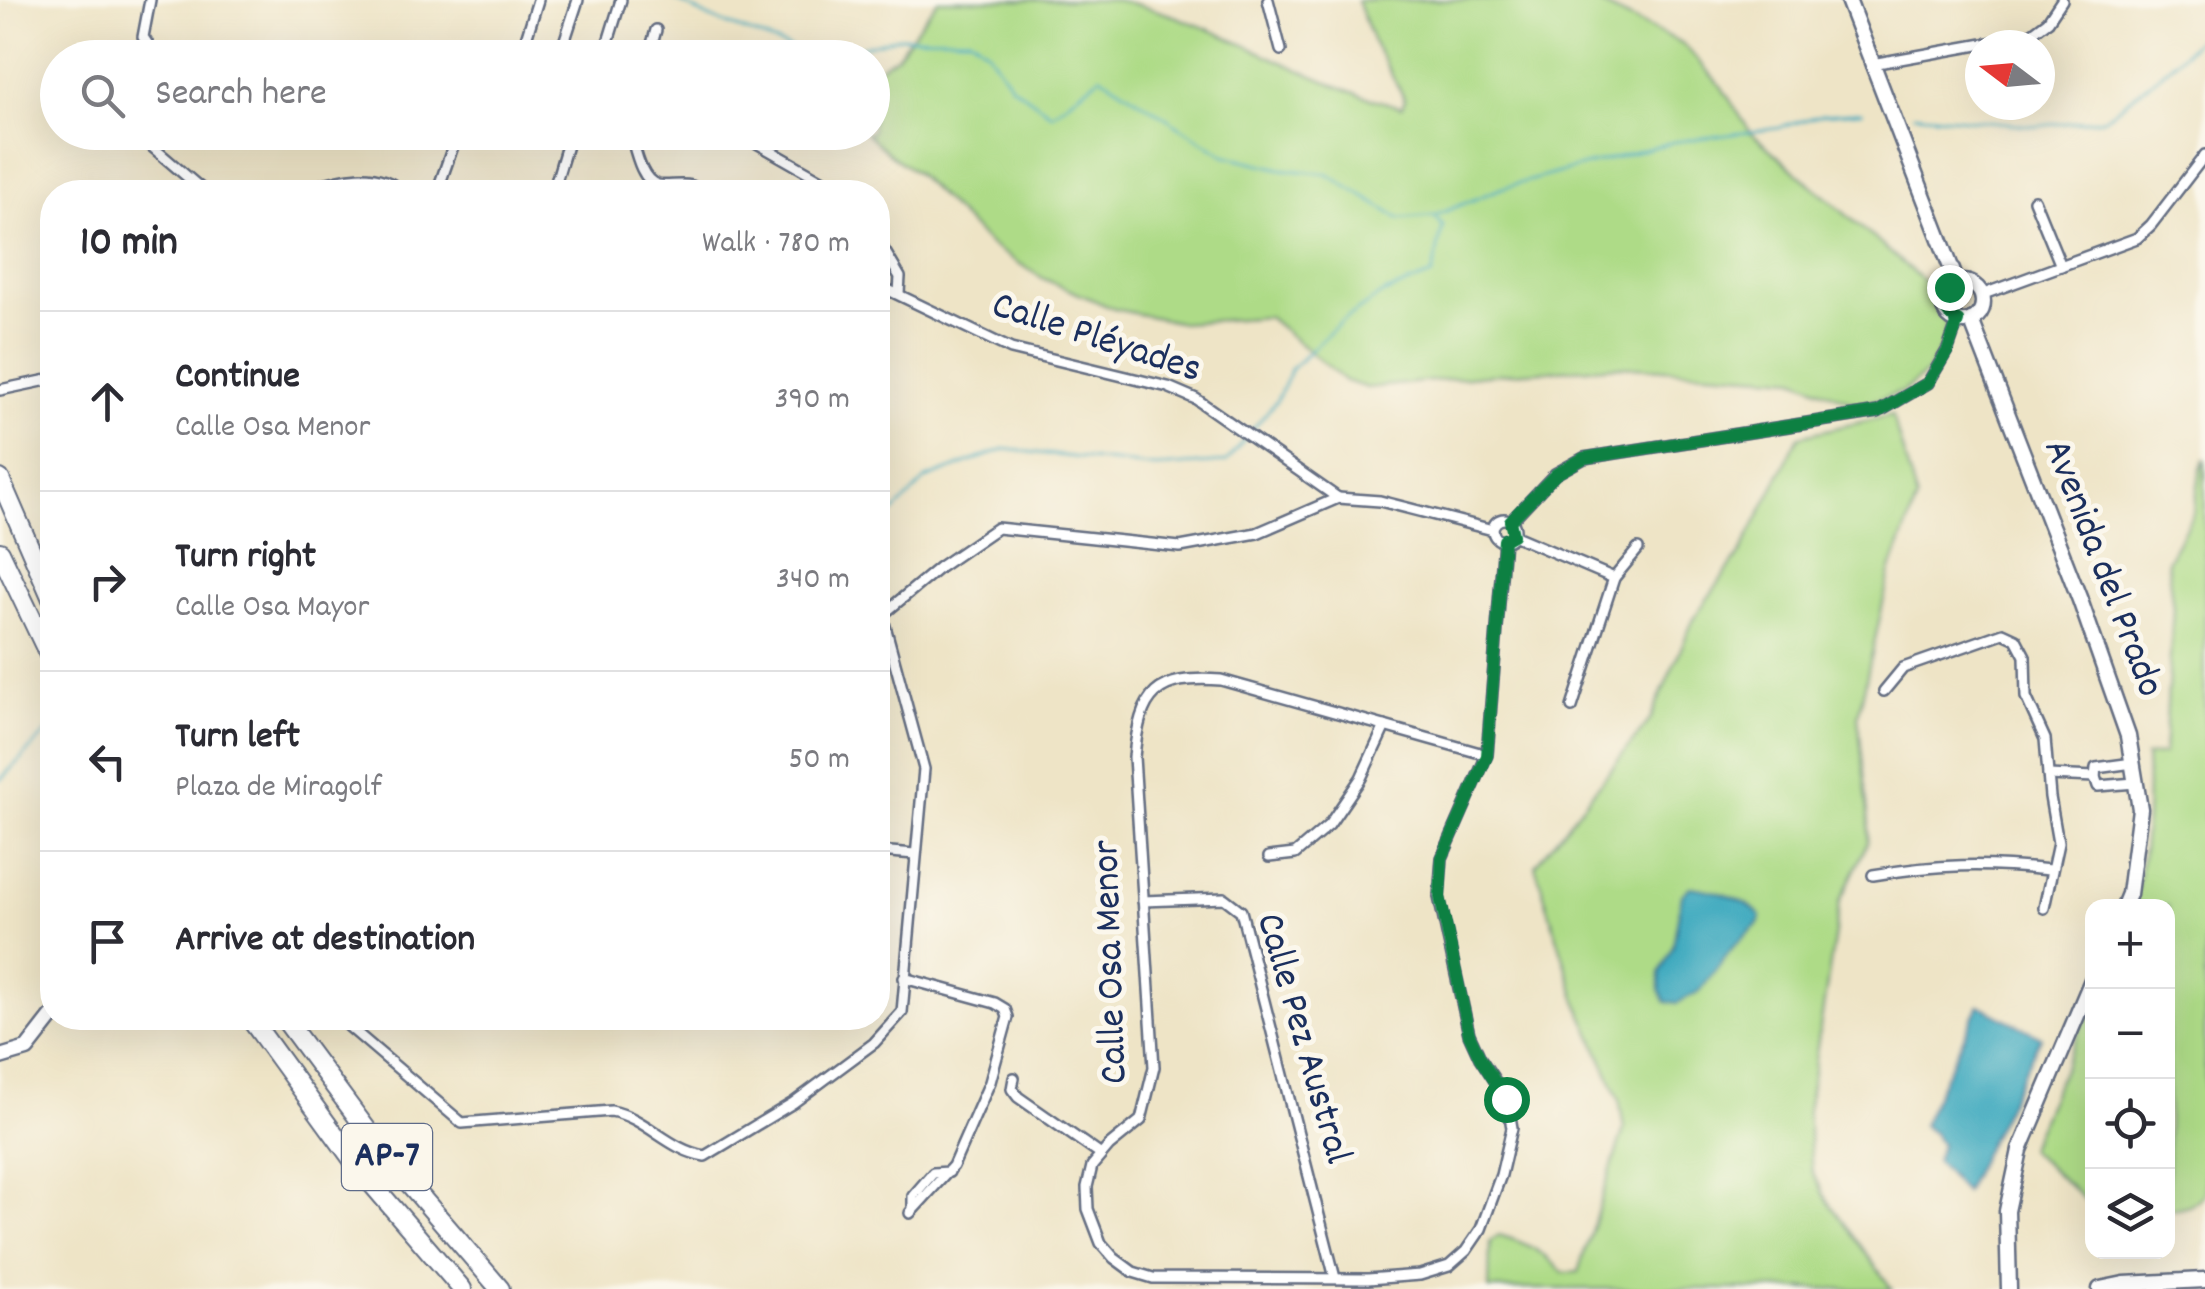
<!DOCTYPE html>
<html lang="en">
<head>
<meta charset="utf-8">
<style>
	:root { --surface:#fff; --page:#f2f2f3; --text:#2b2b33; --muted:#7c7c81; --line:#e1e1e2 }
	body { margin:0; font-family:Dekko,sans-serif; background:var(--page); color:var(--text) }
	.controls { position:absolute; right:30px; bottom:30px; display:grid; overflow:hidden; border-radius:20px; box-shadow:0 10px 40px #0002 }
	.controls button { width:90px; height:90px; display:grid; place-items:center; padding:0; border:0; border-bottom:2px solid var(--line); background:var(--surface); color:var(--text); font:50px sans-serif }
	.compass { position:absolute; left:1965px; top:30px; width:90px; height:90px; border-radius:50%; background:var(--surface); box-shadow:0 10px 40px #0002; rotate:286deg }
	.stop { position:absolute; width:30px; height:30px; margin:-22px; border:8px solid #0b8043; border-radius:50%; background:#fff }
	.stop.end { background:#0b8043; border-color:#fff; box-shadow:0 2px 10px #0008 }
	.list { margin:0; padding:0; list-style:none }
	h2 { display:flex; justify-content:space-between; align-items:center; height:130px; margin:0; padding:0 40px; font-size:42px }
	h2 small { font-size:32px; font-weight:400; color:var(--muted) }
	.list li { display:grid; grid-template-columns:65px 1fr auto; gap:30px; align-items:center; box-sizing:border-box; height:180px; padding:0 40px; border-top:2px solid var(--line) }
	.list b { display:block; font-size:38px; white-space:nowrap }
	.list p { margin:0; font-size:32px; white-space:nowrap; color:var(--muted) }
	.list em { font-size:32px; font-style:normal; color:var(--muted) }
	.icon { flex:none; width:55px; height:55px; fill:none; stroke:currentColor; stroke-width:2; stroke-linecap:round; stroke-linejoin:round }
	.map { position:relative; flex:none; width:2205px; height:1289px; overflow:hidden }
	.search { position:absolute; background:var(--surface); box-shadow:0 10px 40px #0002; left:40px; top:40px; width:850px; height:110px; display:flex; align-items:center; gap:25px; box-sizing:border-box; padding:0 35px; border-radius:55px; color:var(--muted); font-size:38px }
	.panel { position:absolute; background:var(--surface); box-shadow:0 10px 40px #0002; left:40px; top:180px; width:850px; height:850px; border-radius:40px }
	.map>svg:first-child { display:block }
</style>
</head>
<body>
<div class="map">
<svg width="2205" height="1289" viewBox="0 0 2205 1289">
	<rect width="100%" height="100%" fill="#fbf7ec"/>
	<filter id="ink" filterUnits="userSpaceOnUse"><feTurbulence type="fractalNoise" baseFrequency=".01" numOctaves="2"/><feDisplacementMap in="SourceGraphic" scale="20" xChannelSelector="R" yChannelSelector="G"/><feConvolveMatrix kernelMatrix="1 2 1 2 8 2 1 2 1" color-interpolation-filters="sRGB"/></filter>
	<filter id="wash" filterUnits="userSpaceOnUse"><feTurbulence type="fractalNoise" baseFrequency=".0048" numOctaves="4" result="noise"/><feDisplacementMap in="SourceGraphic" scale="40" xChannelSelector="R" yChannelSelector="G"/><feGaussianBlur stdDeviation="2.25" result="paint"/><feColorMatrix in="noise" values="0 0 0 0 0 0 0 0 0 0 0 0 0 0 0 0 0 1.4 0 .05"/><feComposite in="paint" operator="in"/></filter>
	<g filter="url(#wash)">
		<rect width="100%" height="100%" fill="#eee4c6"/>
		<g fill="#aedb87" stroke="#648572" stroke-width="2.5">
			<path d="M938 0H1116C1218 20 1303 83 1402 107L1405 99 1372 40 1357 0H1591L1682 43 1721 86 1751 133 1927 284 1947 322 1943 343 1927 373 1902 392 1859 405 1795 378 1619 366 1496 374 1367 388 1345 381 1268 317 1182 323 1114 309 1044 279 990 245 916 173 889 154 866 133 872 132 873 71 896 56Z"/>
			<path d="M1892 415 1917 500 1890 572 1858 716 1869 823 1868 842 1840 901 1807 1111 1812 1171 1826 1198 1892 1289H1489L1490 1241 1499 1235C1527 1243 1543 1251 1563 1273L1578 1272 1624 1129 1619 1099 1576 998 1535 865 1650 720 1695 616 1741 552 1799 436Z"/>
			<path d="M2205 458V1193C2196 1204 2182 1209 2168 1209V906H2133C2145 855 2149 809 2146 756L2164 754 2173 608 2167 561 2194 512 2200 471Z"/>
			<path d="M2092 1003V1206L2028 1149Z"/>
		</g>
		<g fill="#3faabf" stroke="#2d6c8e" stroke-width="2.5">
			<path d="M1690 887C1714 890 1744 898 1761 916L1760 922 1732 948 1700 991 1677 1003 1665 1001 1660 990V973L1673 946 1682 895Z"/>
			<path d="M1979 1005 2041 1037 1964 1192 1936 1161 1941 1145 1934 1134 1922 1125Z"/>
		</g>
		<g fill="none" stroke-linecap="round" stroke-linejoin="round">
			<g stroke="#3faabf" stroke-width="2.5">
				<path d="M675 0 710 18 790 48 854 49 899 37 971 38 987 50 1011 85 1052 114 1101 76 1224 155 1281 169 1327 174 1400 219 1434 216 1502 188 1673 142 1779 128 1821 115 1862 112"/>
				<path d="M1914 114 2038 126 2104 119 2161 74 2205 33"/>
				<path d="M1251 431 1277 400 1291 369 1340 323 1382 294 1432 275 1443 226 1436 218"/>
				<path d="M878 528 926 479 1004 449 1156 467 1226 462 1246 437"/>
				<path d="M0 780 52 727"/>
			</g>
		</g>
	</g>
	<g filter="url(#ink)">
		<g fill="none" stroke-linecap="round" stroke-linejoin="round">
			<defs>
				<g id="street">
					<path d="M150 0 143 37 157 58"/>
					<path d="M1268 0 1281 50"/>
					<path d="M350 58 394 54 406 58"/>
					<path d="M520 58 538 0"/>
					<path d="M559 58 578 0"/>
					<path d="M603 58 621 0"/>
					<path d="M648 58 656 30"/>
					<path d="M1872 64 2028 36 2048 21 2062 0"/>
					<path d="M135 132 205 192"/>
					<path d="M240 132 249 140 272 138 278 132"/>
					<path d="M630 132C635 147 640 181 658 185 667 187 681 183 692 186L694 192"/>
					<path d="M748 138 825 182 837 192"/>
					<path d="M555 185 571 132"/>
					<path d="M297 192C331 182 373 164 402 192"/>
					<path d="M437 192 458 132"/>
					<path d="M2034 200 2061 266"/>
					<path d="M878 240 900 277 899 293"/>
					<path d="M878 285 1011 349 1168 387 1196 399 1338 498"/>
					<path d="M1981 295 2137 238 2151 225 2205 155"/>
					<path d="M0 390 52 379"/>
					<circle cx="1504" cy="530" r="11"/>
					<path d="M1511 521 1555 474 1584 458 1878 412 1928 383 1948 349 1958 321"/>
					<path d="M1513 535 1614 578"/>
					<path d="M1884 691 1903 668 2003 633 2016 639 2025 656 2026 697 2045 739 2050 797 2058 843 2044 908"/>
					<path d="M1572 707 1614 578 1638 549"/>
					<path d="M1487 755 1221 680C1156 675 1140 693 1134 757L1154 1067 1141 1120 1109 1146 1092 1166 1087 1187 1088 1209 1101 1243 1114 1258 1133 1272 1153 1278 1368 1279 1420 1275 1449 1266 1466 1251 1481 1229 1501 1175 1512 1128 1507 1099 1480 1058 1469 1034 1439 897 1442 858 1487 755 1504 540"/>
					<path d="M2133 763 2096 768 2095 777 2098 786 2135 783"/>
					<path d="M2048 775 2095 777"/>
					<path d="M878 851 915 854"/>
					<path d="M1269 857 1295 854 1329 825 1361 778 1385 726"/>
					<path d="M1873 875C1938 864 1985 863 2050 870"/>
					<path d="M1143 901 1224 898 1241 911 1335 1278"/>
					<path d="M904 978 995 1003 1005 1009 1008 1017 990 1082 953 1166 910 1213"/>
					<path d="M339 1018 462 1123 611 1111C647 1118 668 1150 705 1156L793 1103 874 1043 902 1012 924 769 882 615 940 567 997 528 1180 547 1257 533 1338 498 1380 501 1493 530"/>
					<path d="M1014 1078 1012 1089 1018 1097 1101 1155"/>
					<path d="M913 1209V1196L933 1173 949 1172"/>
				</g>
				<g id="secondary">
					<path d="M1848 0 1957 283"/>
					<circle cx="1963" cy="302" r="20"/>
					<path d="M1971 320 2080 600 2128 736 2140 809 2129 894 2124 906"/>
					<path d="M0 1057 27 1049 52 1017"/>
					<path d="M2009 1289 2007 1211 2020 1150 2092 980"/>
					<path d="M2100 1289 2124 1284 2205 1280"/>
				</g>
				<g id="highway">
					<path d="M0 479 52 599"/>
					<path d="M0 552 52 661"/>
					<path d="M250 1018 361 1171 462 1289"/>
					<path d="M284 1018 390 1161 500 1289"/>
				</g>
			</defs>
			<use href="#street" stroke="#656e82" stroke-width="14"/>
			<use href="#secondary" stroke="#656e82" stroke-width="19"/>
			<use href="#highway" stroke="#656e82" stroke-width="22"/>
			<use href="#street" stroke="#fff" stroke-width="9"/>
			<use href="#secondary" stroke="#fff" stroke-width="14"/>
			<use href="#highway" stroke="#fff" stroke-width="18"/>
		</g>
	</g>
	<g fill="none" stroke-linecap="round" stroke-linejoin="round" filter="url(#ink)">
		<path stroke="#0b8043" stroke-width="12" d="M1506 1099 1480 1058 1469 1034 1440 897 1442 858 1487 756 1504 540 1513 535 1510 521 1556 474 1584 458 1878 412 1928 383 1948 350 1958 321C1943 313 1939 301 1949 287"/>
	</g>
	<g text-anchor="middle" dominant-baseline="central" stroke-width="10" stroke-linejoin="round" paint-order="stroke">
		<rect fill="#fbf7ec" stroke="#5e6b89" stroke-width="2.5" x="342" y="1124" width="90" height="66" rx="8"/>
		<g font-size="38" font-weight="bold" fill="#1b2f5e">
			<text x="387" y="1157">AP-7</text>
		</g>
		<g font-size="40" fill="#1b2f5e" stroke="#fbf7ec">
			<text transform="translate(1096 340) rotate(18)">Calle Pléyades</text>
			<text transform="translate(2101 569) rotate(69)">Avenida del Prado</text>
			<text transform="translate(1113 962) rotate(-92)">Calle Osa Menor</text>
			<text transform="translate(1301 1039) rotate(74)">Calle Pez Austral</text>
		</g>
	</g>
</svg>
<div class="controls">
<button>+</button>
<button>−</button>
<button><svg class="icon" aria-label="locate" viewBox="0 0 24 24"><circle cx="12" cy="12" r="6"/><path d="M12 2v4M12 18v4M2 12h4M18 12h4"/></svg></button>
<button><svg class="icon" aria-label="layers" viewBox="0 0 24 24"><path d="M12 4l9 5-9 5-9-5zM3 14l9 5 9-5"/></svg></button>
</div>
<svg class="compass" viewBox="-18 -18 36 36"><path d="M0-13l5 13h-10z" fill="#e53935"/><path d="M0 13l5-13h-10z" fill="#7c7c81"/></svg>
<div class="stop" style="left:1506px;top:1099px"></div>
<div class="stop end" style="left:1949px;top:287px"></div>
<div class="search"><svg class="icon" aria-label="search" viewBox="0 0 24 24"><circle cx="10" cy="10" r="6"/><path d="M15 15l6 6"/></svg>Search here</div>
<section class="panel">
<h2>10 min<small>Walk · 780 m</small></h2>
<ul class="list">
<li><svg class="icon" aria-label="ahead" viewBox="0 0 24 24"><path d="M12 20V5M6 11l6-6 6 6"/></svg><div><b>Continue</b><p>Calle Osa Menor</p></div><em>390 m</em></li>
<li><svg class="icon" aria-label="right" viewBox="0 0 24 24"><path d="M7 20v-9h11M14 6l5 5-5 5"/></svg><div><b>Turn right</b><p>Calle Osa Mayor</p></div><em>340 m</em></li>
<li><svg class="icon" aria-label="left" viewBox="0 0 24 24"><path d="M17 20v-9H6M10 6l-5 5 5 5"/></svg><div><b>Turn left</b><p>Plaza de Miragolf</p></div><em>50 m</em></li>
<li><svg class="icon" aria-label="arrive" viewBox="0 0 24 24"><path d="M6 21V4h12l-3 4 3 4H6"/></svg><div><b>Arrive at destination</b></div></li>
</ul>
</section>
</div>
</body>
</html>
